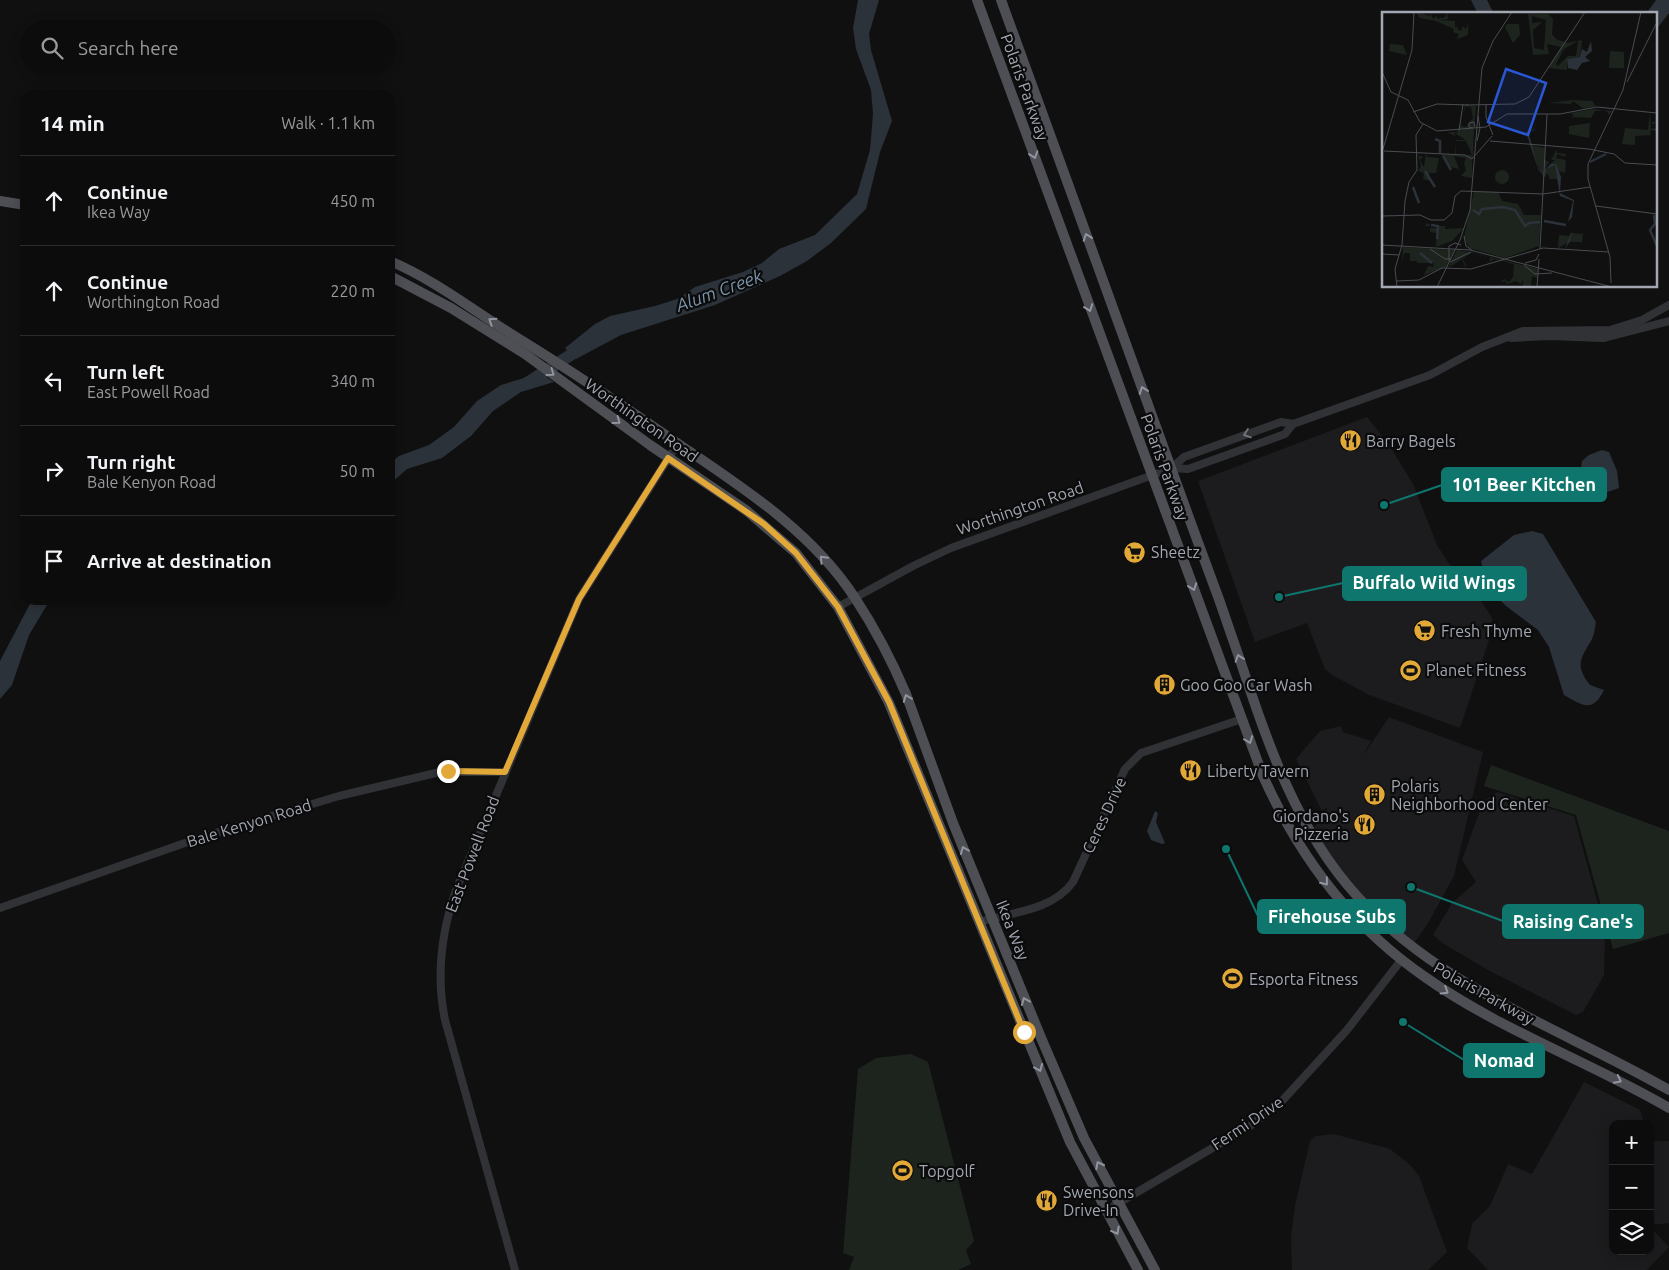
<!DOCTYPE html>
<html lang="en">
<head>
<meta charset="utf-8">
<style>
	:root { --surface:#0c0c0d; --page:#1a1a1b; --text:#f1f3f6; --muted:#9a9b9d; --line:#2c2c2e }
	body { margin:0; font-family:Ubuntu,sans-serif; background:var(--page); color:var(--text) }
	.controls { position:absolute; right:15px; bottom:15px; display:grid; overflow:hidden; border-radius:10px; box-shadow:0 2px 12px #0003 }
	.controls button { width:45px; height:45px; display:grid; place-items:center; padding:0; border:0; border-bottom:1px solid var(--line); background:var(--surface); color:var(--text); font:25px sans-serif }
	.stop { position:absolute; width:15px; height:15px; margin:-11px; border:4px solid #e2a838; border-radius:50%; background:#fff }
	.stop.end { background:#e2a838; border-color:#fff; box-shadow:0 1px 5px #0008 }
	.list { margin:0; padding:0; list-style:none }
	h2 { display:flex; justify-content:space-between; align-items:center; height:65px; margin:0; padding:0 20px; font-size:21px }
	h2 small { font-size:16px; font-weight:400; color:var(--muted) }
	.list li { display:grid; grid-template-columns:32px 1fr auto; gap:15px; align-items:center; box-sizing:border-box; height:90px; padding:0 20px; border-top:1px solid var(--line) }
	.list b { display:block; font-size:19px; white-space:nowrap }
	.list p { margin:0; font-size:16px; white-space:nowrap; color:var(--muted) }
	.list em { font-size:16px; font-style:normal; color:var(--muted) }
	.icon { flex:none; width:28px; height:28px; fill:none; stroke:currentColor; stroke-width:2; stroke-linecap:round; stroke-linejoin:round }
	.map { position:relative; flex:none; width:1669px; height:1270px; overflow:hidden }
	.search { position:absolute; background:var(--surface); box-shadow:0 2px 12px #0003; left:20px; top:20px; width:375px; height:55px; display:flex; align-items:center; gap:12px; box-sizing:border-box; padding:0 18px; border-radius:28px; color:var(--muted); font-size:19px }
	.panel { position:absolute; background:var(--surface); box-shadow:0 2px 12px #0003; left:20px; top:90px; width:375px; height:515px; border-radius:15px }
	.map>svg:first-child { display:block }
</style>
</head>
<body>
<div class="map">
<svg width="1669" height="1270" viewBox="0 0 1669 1270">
	<rect width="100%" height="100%" fill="#101011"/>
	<g fill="#1c1c1e">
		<path d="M1367 417 1388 443 1413 484 1437 545 1450 565 1473 588 1492 618V631L1460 728 1367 694 1332 675 1325 669 1307 623 1255 642 1198 481Z"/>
		<path d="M1389 717 1483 752 1454 876 1427 925 1411 947 1388 927 1311 833 1328 807 1322 811 1296 759 1320 731 1341 726 1343 732 1371 741 1363 756Z"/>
		<path d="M1497 792 1574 816 1605 930 1604 975 1583 1012 1576 1015 1488 970 1444 944 1433 935 1452 903 1476 882 1462 860 1483 802Z"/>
		<path d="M1584 1082 1640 1110 1644 1124H1613V1251H1650V1227L1669 1247 1647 1270H1488L1467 1248 1472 1224 1490 1206 1508 1164 1532 1174Z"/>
		<path d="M1334 1134 1390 1149 1410 1165 1419 1176 1447 1252 1428 1270H1292L1291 1237 1295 1206 1310 1141 1316 1136Z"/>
		<path d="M1650 1141H1669V1223L1650 1225Z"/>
	</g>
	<g fill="#1d241e">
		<path d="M1491 765 1669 831V933L1613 949 1576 815 1484 786Z"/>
		<path d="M911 1054 928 1062 974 1241 966 1250 971 1264 958 1270H849L854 1257 843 1253 858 1069 876 1058Z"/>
	</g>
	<g fill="#2b3239">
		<path d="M858 0H879L869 34 871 50 892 121 880 152 866 209 831 243 807 261 780 276 715 305 621 335 576 359 565 348 595 324 610 316 655 306 677 299 695 287 743 272 762 263 779 249 815 235 857 194 870 150 873 114 871 90 856 49 853 28Z"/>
		<path d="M1471 0H1487L1494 14H1478Z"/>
		<path d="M1656 0H1669V13L1655 31V14H1646Z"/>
		<path d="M537 371 554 382 521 392 493 411 471 436 442 458 407 469 390 484V463L399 456 429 445 454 427 477 401 501 385 524 378Z"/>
		<path d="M1602 450 1609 452 1617 471 1619 488 1593 497C1584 491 1580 471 1582 461L1589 455Z"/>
		<path d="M1532 531 1543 534 1596 622C1595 628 1594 636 1591 641 1580 659 1575 666 1590 685L1604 690C1593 713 1583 706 1564 695L1549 647 1538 630 1506 606 1488 588 1481 561 1514 535Z"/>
		<path d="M32 600H50L29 635 12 685 0 699V661Z"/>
		<path d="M1155 811 1158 813 1156 822 1165 843 1162 844 1151 840 1147 831Z"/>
	</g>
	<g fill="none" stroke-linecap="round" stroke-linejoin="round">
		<path stroke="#2b3239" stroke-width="12" d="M527 383 586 345"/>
		<g stroke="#313236" stroke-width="8">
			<path d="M1511 338 1548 336 1604 338 1669 321"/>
			<path d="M1172 468 1184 457 1281 422 1293 424 1430 375 1482 347 1523 331 1610 330 1642 320 1669 305"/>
			<path d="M838 607 913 566 951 548 1172 468 1188 469 1285 434 1293 424"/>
			<path d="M0 908 199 838 339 796 440 772H505"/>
			<path d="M979 922C1011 912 1052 911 1073 882L1125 769 1141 753 1242 719"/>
			<path d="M1105 1211 1250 1126 1282 1101 1347 1030 1402 959"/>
			<path d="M515 1270 445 1020C436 976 441 933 456 890L579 599 678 443"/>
		</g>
		<g stroke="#4e4f55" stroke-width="10">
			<path d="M977 0 1263 776C1299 856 1352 927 1425 977 1500 1030 1590 1062 1669 1108"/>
			<path d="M1001 0C1066 179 1132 358 1196 537 1212 579 1227 621 1241 663 1269 747 1297 830 1357 896 1441 989 1563 1029 1669 1090"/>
			<path d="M0 201 25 205"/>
			<path d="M390 261C435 280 474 311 516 337 573 372 628 409 683 447 745 489 813 533 855 598 874 627 892 661 906 694L953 823 1042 1040 1084 1138 1155 1270"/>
			<path d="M390 276 451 308 525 354 650 445 747 511 796 553 838 607 889 703 1070 1142 1138 1270"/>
		</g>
	</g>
	<defs><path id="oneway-chevron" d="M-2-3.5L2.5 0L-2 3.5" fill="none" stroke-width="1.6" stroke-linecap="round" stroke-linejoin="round" transform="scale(1.25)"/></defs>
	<g stroke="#91959f">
		<use href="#oneway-chevron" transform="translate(1034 155) rotate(71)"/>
		<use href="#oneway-chevron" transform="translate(1087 237) rotate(-110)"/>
		<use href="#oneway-chevron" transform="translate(1089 308) rotate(70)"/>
		<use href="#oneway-chevron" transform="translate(492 321) rotate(-147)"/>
		<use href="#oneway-chevron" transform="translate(551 373) rotate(36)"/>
		<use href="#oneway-chevron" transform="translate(1143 390) rotate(-110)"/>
		<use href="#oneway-chevron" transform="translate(617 421) rotate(36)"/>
		<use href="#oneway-chevron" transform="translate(823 559) rotate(-134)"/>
		<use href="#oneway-chevron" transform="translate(1193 587) rotate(70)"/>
		<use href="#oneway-chevron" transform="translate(1239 658) rotate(-109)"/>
		<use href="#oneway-chevron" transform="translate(907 698) rotate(-111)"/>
		<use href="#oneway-chevron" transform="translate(1249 740) rotate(69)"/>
		<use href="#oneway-chevron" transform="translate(964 850) rotate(-112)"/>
		<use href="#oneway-chevron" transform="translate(1325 882) rotate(51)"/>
		<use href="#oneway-chevron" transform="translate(1445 991) rotate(32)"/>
		<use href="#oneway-chevron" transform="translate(1025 1001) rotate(-112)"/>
		<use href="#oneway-chevron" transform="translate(1039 1068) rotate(67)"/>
		<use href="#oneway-chevron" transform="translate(1618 1080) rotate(27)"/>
		<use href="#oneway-chevron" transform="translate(1099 1165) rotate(-117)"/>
		<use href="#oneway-chevron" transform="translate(1116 1231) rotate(61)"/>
	</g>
	<use stroke="#6f727a" href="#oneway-chevron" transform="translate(1247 434) rotate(161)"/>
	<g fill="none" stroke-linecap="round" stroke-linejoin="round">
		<path stroke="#e2a838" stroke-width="6" d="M448 771 505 772 579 599 668 458 764 524 796 553 838 607 889 702 1024 1032"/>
	</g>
	<defs>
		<symbol id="restaurant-disc" viewBox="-11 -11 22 22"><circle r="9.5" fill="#e2a838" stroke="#0b0b0c"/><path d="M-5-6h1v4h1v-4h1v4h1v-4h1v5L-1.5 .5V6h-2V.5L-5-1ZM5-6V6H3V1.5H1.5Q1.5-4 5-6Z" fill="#111"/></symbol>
		<symbol id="supermarket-disc" viewBox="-11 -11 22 22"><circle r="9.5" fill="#e2a838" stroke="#0b0b0c"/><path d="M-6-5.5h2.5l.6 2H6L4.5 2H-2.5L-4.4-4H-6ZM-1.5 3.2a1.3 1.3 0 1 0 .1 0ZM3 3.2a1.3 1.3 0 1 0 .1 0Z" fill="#111"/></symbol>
		<symbol id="stadium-disc" viewBox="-11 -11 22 22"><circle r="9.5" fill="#e2a838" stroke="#0b0b0c"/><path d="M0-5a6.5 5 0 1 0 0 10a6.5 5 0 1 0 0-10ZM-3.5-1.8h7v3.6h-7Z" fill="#111"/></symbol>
		<symbol id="building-disc" viewBox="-11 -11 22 22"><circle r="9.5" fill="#e2a838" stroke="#0b0b0c"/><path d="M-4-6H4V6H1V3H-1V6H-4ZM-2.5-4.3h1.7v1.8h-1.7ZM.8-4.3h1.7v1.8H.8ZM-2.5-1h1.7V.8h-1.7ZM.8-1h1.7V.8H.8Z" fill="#111"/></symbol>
	</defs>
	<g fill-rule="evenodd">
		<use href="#restaurant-disc" x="1338" y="428" width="25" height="25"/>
		<use href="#supermarket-disc" x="1122" y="540" width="25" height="25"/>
		<use href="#supermarket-disc" x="1412" y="618" width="25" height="25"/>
		<use href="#stadium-disc" x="1398" y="658" width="25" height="25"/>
		<use href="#building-disc" x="1152" y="672" width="25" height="25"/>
		<use href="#restaurant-disc" x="1178" y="758" width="25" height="25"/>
		<use href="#building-disc" x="1362" y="782" width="25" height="25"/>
		<use href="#restaurant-disc" x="1352" y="812" width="25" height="25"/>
		<use href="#stadium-disc" x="1220" y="966" width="25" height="25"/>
		<use href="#stadium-disc" x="890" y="1158" width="25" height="25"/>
		<use href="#restaurant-disc" x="1034" y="1188" width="25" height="25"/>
	</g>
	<g text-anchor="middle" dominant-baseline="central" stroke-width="4.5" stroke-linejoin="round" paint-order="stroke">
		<g font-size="16" fill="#a2a7b1" stroke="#0b0b0c">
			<text transform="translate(1025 87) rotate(70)">Polaris Parkway</text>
			<text transform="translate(642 420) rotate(35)">Worthington Road</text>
			<text transform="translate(1165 467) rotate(70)">Polaris Parkway</text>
			<text transform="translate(1020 508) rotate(-19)">Worthington Road</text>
			<text transform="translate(1104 815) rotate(-65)">Ceres Drive</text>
			<text transform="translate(249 823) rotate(-17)">Bale Kenyon Road</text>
			<text transform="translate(472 854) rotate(-69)">East Powell Road</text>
			<text transform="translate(1013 930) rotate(68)">Ikea Way</text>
			<text transform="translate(1484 993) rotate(29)">Polaris Parkway</text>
			<text transform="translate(1247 1123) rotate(-34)">Fermi Drive</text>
		</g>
		<g font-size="16" fill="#a2a7b1" stroke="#0b0b0c" text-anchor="start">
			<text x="1366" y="441">Barry Bagels</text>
			<text x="1151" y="552">Sheetz</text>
			<text x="1441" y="631">Fresh Thyme</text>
			<text x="1426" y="670">Planet Fitness</text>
			<text x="1180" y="685">Goo Goo Car Wash</text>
			<text x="1207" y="771">Liberty Tavern</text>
			<text x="1391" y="786">Polaris<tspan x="1391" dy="18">Neighborhood Center</tspan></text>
			<text x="1349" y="816" text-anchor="end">Giordano's<tspan x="1349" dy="18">Pizzeria</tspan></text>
			<text x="1249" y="979">Esporta Fitness</text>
			<text x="919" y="1171">Topgolf</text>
			<text x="1063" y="1192">Swensons<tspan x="1063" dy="18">Drive-In</tspan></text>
		</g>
		<g font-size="18" font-style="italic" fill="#7b94aa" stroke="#0b0b0c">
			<text transform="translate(719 290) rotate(-20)">Alum Creek</text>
		</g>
	</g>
	<g transform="translate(1382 12)">
		<rect width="275" height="275" fill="#101011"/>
		<path d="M35 0 48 4V0L51 7 54 4 57 8V6H62L65 1 66 7 57 8 73 9V16L76 14 75 17 80 19V14L84 17 86 11V23L75 27 77 22 71 20 72 17 54 9 37 6ZM146 2H166L171 7 170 22 174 27 185 31 200 28 198 45 185 47V58L166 56 179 35 165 32 167 42 151 43ZM150 4 164 8 162 38 152 36 151 18 160 10 150 11ZM196 29 194 44H186L176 54 174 52 182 37ZM125 12H137L138 23 131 31 123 15ZM8 32 21 33 25 43 7 39ZM228 39 242 40V56H227ZM190 88 210 89 214 94 202 97 191 89 189 92 166 91ZM82 93 94 94 92 116H89L92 117 91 146 86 153 90 148V166L79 164 84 158 82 152 84 146 72 144 77 157 68 155 59 142 73 143 74 128H84L74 122 76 120 72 121 74 124 66 121 82 118 77 117V113L84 115 91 106 89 95 83 94 82 99ZM74 129H84L90 143H74ZM210 97 230 99 227 103 224 98 213 99 209 106 188 105 192 104 189 101ZM268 101 269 117 274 116V111L270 112V110H275V129L274 119 268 118 269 123 253 124V133L240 132 243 116 266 118ZM208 111 207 126 187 122V114ZM149 133 163 136 161 164 156 154ZM175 137V141L184 142 183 145 175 142 174 146 184 148 183 161 177 159 178 162 174 157 177 167H168L165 161 162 165 163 148 167 150 163 157 173 148H169ZM44 141 45 145 57 146 54 161H47L49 169 41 167 42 161 36 159 39 154 36 143 41 145 38 148 42 155ZM113 165a7 7 0 1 1 14 0a7 7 0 1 1-14 0ZM92 179 116 180 120 189 136 192 142 203H159L157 234 123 246 87 236 82 225ZM45 211 48 213V216H55V220L56 214H63V217L82 216 70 229 54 235 55 221 48 220V214H43ZM189 221 201 222 200 230H187L176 236 177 223 187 224ZM21 235 73 238 64 255 42 263 46 254 52 255 51 251H34L36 249H28V241H22L20 252ZM75 238 88 240 156 257 155 266 150 264 149 274 145 275 141 274V268L139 272 134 269 125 272 124 269 118 270 122 267 127 270 131 265 132 252 112 247 108 250V245L90 241 79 247H81L84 253V256L80 247 66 256Z" fill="#1d241e" fill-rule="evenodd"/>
		<path d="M209 29 210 39 203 45 208 49 200 51 195 58 186 56 185 47 198 45 200 37 205 40ZM156 103 152 118 145 120 148 126 156 156 164 164 163 158 169 152H174L179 165 178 181 192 188 190 205 186 210 190 219 188 229 183 237 190 219 186 210 191 189 178 184 173 153 164 157V165L156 157 144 120 152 117Z" fill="#2b3239"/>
		<path fill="none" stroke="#2b3239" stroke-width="2.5" d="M53 127 58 129V141M61 144 69 158M208 150 224 142M43 159 53 175M31 175 37 191M91 198 97 202 100 197 121 195 133 198 143 214 147 211 158 210M272 203 273 212 268 218 275 234M162 209 184 213M49 213 56 214 55 227M38 241 50 251"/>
		<path fill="none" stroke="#4a4c51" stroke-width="1" d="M0 60 9 80 26 88 38 110 55 119 104 115 125 102H178L215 95 275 101M245 70 275 10M84 93 133 92 147 85 203 0M104 93V105L111 123M31 100 55 92 86 93M91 116 87 115V111L92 110 93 115M77 119 81 92M95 129 98 116 96 104M108 129 207 137 232 142 243 151 275 153M1 137 30 38 32 0M2 139 83 143 90 147 110 124M214 194 275 202M0 204 38 203 49 208H62L70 201 73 184 79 179 161 182 208 175M82 224 84 234 91 239M0 233 88 238 230 275M48 237 63 247H69M158 237 165 102M0 242 17 243M67 249V234L73 231 79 233M68 250 89 240M143 251 154 248 157 242M142 253 153 262 170 261M15 269 37 268 60 256 89 257 161 236 227 240M229 271 228 245 206 167V152L241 78 259 0M15 275 13 257 20 233 23 189 27 170 35 158 34 123 41 112M55 275 78 228 88 198 100 56 111 29 130 0M155 275 157 247"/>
		<path fill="#2a57d4" fill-opacity="0.15" stroke="#2a57d4" stroke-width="2.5" d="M124 57 164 71 146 123 106 110Z"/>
		<rect width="275" height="275" fill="none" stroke="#a2a7b1" stroke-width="2.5"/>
	</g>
	<path fill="none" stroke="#0f766e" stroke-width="2" d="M1384 505L1442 485M1279 597L1343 583M1226 849L1258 916M1411 887L1503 921M1403 1022L1464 1060"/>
	<g fill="#0f766e" stroke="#0b0b0c" stroke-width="2">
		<circle cx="1384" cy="505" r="5"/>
		<circle cx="1279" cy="597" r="5"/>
		<circle cx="1226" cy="849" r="5"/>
		<circle cx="1411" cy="887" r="5"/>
		<circle cx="1403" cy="1022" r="5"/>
	</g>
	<g fill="#0f766e" stroke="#0f766e" stroke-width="2">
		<rect x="1442" y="468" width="164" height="33" rx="5"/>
		<rect x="1343" y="567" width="183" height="33" rx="5"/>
		<rect x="1258" y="900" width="147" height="33" rx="5"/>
		<rect x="1503" y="905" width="140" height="33" rx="5"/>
		<rect x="1464" y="1044" width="80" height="33" rx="5"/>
	</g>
	<g font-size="18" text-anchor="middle" font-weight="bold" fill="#fff">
		<text x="1524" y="491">101 Beer Kitchen</text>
		<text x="1434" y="589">Buffalo Wild Wings</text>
		<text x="1332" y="923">Firehouse Subs</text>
		<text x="1573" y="928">Raising Cane's</text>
		<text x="1504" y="1067">Nomad</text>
	</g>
</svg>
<div class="controls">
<button>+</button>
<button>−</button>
<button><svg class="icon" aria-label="layers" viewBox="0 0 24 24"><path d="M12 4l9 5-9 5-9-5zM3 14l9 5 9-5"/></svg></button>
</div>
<div class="stop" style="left:1024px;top:1032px"></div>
<div class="stop end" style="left:448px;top:771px"></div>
<div class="search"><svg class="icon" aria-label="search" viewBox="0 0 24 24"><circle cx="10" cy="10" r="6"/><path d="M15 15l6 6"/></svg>Search here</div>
<section class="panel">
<h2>14 min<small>Walk · 1.1 km</small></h2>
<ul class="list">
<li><svg class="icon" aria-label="ahead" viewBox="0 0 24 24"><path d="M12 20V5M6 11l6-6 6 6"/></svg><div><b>Continue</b><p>Ikea Way</p></div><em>450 m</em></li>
<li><svg class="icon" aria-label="ahead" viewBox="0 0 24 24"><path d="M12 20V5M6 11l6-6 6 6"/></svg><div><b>Continue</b><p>Worthington Road</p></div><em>220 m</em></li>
<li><svg class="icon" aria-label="left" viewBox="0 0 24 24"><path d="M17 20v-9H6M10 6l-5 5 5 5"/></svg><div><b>Turn left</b><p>East Powell Road</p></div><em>340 m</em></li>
<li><svg class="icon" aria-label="right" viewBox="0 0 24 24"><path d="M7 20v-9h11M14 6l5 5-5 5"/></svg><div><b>Turn right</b><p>Bale Kenyon Road</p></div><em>50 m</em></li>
<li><svg class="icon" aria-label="arrive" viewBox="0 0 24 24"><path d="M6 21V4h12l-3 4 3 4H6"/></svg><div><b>Arrive at destination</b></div></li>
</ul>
</section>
</div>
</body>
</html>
